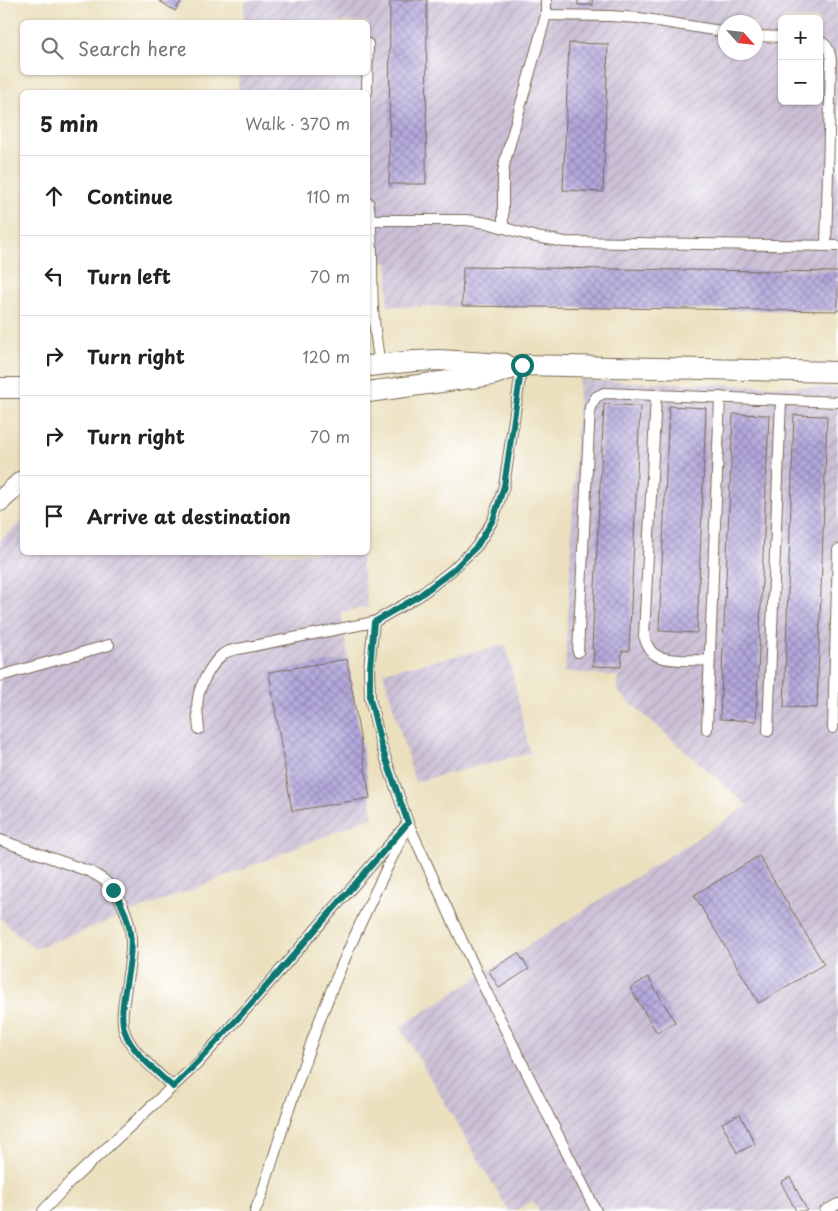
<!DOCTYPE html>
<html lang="en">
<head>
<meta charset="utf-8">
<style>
	:root { --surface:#fff; --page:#f2f2f2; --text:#222; --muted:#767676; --line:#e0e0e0 }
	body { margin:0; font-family:"Playpen Sans",sans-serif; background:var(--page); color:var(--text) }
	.controls { position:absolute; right:15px; top:15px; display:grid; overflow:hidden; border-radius:8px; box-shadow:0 1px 4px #0004 }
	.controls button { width:45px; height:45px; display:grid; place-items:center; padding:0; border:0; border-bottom:1px solid var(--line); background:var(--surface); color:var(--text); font:25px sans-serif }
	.compass { position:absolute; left:718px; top:15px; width:45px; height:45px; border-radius:50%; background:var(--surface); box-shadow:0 1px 4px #0004; rotate:117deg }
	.stop { position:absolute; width:15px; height:15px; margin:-11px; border:4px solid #0f766e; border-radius:50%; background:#fff }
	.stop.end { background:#0f766e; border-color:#fff; box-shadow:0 1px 5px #0008 }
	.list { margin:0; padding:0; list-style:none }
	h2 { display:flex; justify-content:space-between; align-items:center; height:65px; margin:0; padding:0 20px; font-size:21px }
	h2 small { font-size:16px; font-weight:400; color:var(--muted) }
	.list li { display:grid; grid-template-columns:32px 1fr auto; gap:15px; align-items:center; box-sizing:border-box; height:80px; padding:0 20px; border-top:1px solid var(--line) }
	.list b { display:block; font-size:19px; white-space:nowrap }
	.list em { font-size:16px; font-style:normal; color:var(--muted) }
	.icon { flex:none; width:28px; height:28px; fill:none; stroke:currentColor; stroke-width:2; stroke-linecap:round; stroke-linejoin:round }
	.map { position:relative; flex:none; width:838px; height:1211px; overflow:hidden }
	.search { position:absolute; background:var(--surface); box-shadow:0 1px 4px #0004; left:20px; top:20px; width:350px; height:55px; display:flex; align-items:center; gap:12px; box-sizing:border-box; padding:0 18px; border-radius:8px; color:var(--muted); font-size:19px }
	.panel { position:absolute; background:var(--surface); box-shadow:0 1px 4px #0004; left:20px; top:90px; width:350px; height:465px; border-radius:8px }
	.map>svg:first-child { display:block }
</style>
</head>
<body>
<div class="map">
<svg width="838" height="1211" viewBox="0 0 838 1211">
	<defs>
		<pattern id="industrial-furrows" width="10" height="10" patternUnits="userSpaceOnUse" patternTransform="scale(1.25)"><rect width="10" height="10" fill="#cbbfd5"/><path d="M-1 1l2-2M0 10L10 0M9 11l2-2" fill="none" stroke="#afa4b6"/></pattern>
		<pattern id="building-cross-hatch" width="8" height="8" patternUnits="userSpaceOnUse" patternTransform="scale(1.25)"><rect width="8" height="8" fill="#b2a7db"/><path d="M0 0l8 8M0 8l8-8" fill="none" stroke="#9288b1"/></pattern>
	</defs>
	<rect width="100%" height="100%" fill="#fff"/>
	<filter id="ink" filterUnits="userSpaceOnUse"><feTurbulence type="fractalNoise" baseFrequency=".02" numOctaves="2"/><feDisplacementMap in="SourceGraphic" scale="10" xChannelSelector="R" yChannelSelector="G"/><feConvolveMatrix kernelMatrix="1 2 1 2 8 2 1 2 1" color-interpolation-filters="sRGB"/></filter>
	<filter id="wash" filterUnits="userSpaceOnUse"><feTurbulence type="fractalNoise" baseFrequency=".0096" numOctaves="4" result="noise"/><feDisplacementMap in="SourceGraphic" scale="20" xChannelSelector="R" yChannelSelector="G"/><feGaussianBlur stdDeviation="1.12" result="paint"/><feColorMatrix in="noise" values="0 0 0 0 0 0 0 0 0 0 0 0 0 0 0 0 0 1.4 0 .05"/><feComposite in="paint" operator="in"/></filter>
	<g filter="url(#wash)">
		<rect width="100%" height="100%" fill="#ebe0be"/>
		<g fill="url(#industrial-furrows)" fill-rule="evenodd">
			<path d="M250 0H838V311L388 306V263L368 262V92H238L239 73 368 72V22H243L245 4ZM782 19H819V101H782ZM726 22H756V52H726Z"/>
			<path d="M579 380 838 388V1211H539L533 1201 514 1211H509L400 1027 748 806 618 692V676L565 672Z"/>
			<path d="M22 521V552L360 553 368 607 341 612 373 816 227 876 34 949 0 918V541Z"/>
			<path d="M506 645 530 753 415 782 383 672Z"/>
		</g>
		<g id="blocks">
			<g fill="url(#building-cross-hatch)">
				<path d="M158 0H182L175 11Z"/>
				<path d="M390 0H427L426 184H389Z"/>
				<rect x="578" y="0" width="15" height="5"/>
				<path d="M569 43 608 44 603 192 563 190Z"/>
				<path d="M463 267 838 272V311L462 306Z"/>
				<path d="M604 404 640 406 629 651H622L621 667 593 666 594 649H592Z"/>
				<path d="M669 406 706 408 697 633 659 631Z"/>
				<path d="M733 414 769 415 756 721 720 719Z"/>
				<path d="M794 415 827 416 817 708 784 707Z"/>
				<path d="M347 659 370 798 292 811 269 672Z"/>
				<path d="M759 856 824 964 759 1003 694 895Z"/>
				<path d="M518 953 529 969 499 988 489 971Z"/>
				<path d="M648 977 675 1022 657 1033 630 988Z"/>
				<path d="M740 1114 755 1144 737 1153 722 1123Z"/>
				<path d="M790 1177 807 1210 806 1211H796L781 1182Z"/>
			</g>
		</g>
	</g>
	<g filter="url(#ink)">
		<use href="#blocks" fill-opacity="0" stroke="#796a56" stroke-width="1"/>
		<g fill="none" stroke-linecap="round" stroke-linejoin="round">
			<defs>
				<g id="service">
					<path d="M546 15 610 16 639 18 726 32"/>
					<path d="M756 36 782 37"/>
					<path d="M819 41C829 45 830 53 831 61L826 246"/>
					<path d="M367 92 368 44"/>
					<path d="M368 202C374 237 371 271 373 307 374 326 377 346 380 365"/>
					<path d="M371 220H467L487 223 536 237 565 242 838 246"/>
					<path d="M503 228V173L505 161 546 15V0"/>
					<path d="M522 365 504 486 493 520 477 546 451 571 419 596 374 622 369 668 370 698 381 745 408 823 450 915 479 977 596 1211"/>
					<path d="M656 395 644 636C650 658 660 659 681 660 690 660 700 660 709 661"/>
					<path d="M578 652 590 407 596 397 604 393 838 402"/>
					<path d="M0 676 109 645"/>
					<path d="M833 728 838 550"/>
					<path d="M199 729C198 719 196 708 198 698 200 684 212 663 223 654 227 651 233 650 238 649L374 622"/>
					<path d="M707 729 720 397"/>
					<path d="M768 731 781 400"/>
					<path d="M0 840 91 872C95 875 100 877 104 880 122 895 132 923 131 946 131 959 128 974 126 987 124 1002 120 1019 125 1033 132 1052 158 1073 173 1087"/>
					<path d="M43 1211 72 1180 197 1064 251 1004 408 823"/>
					<path d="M255 1211 261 1197C281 1134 300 1070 324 1009 347 949 375 892 403 835"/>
					<path d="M825 1211 838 1204"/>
				</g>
				<g id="minor">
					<path d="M368 366 415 361 439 360 505 364"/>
					<path d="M0 388H22"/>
					<path d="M368 392 492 375 522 365 838 372"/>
					<path d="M0 501 22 481"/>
				</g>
			</defs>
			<use href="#service" stroke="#796a56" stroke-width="12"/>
			<use href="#minor" stroke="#796a56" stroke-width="22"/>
			<use href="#service" stroke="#fff" stroke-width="10"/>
			<use href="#minor" stroke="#fff" stroke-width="20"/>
		</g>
	</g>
	<g fill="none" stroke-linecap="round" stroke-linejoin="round" filter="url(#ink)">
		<path stroke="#0f766e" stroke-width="6" d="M113 890C137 926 132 950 125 990 123 1003 120 1019 125 1032 131 1051 158 1073 173 1087L196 1064 251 1004 408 823 381 745 370 698V668L374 622 419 596 452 571 477 546 493 520 504 486 522 365"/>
	</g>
</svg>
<div class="controls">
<button>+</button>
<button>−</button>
</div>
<svg class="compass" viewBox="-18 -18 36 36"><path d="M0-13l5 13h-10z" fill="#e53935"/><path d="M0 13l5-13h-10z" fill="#767676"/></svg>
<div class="stop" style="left:522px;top:365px"></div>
<div class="stop end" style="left:113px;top:890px"></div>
<div class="search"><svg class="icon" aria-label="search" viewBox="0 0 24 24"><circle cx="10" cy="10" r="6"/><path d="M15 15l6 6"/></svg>Search here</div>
<section class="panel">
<h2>5 min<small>Walk · 370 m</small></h2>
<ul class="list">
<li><svg class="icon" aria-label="ahead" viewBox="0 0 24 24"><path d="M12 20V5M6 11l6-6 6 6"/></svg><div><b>Continue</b></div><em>110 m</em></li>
<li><svg class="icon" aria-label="left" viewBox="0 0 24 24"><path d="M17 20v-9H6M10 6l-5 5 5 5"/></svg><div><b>Turn left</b></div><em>70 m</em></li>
<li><svg class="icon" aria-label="right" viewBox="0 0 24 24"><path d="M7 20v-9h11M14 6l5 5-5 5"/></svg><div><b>Turn right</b></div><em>120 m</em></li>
<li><svg class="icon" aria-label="right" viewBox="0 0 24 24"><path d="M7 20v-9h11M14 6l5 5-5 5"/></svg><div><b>Turn right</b></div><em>70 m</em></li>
<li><svg class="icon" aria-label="arrive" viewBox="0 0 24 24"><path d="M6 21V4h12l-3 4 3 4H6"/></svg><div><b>Arrive at destination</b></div></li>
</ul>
</section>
</div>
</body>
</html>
